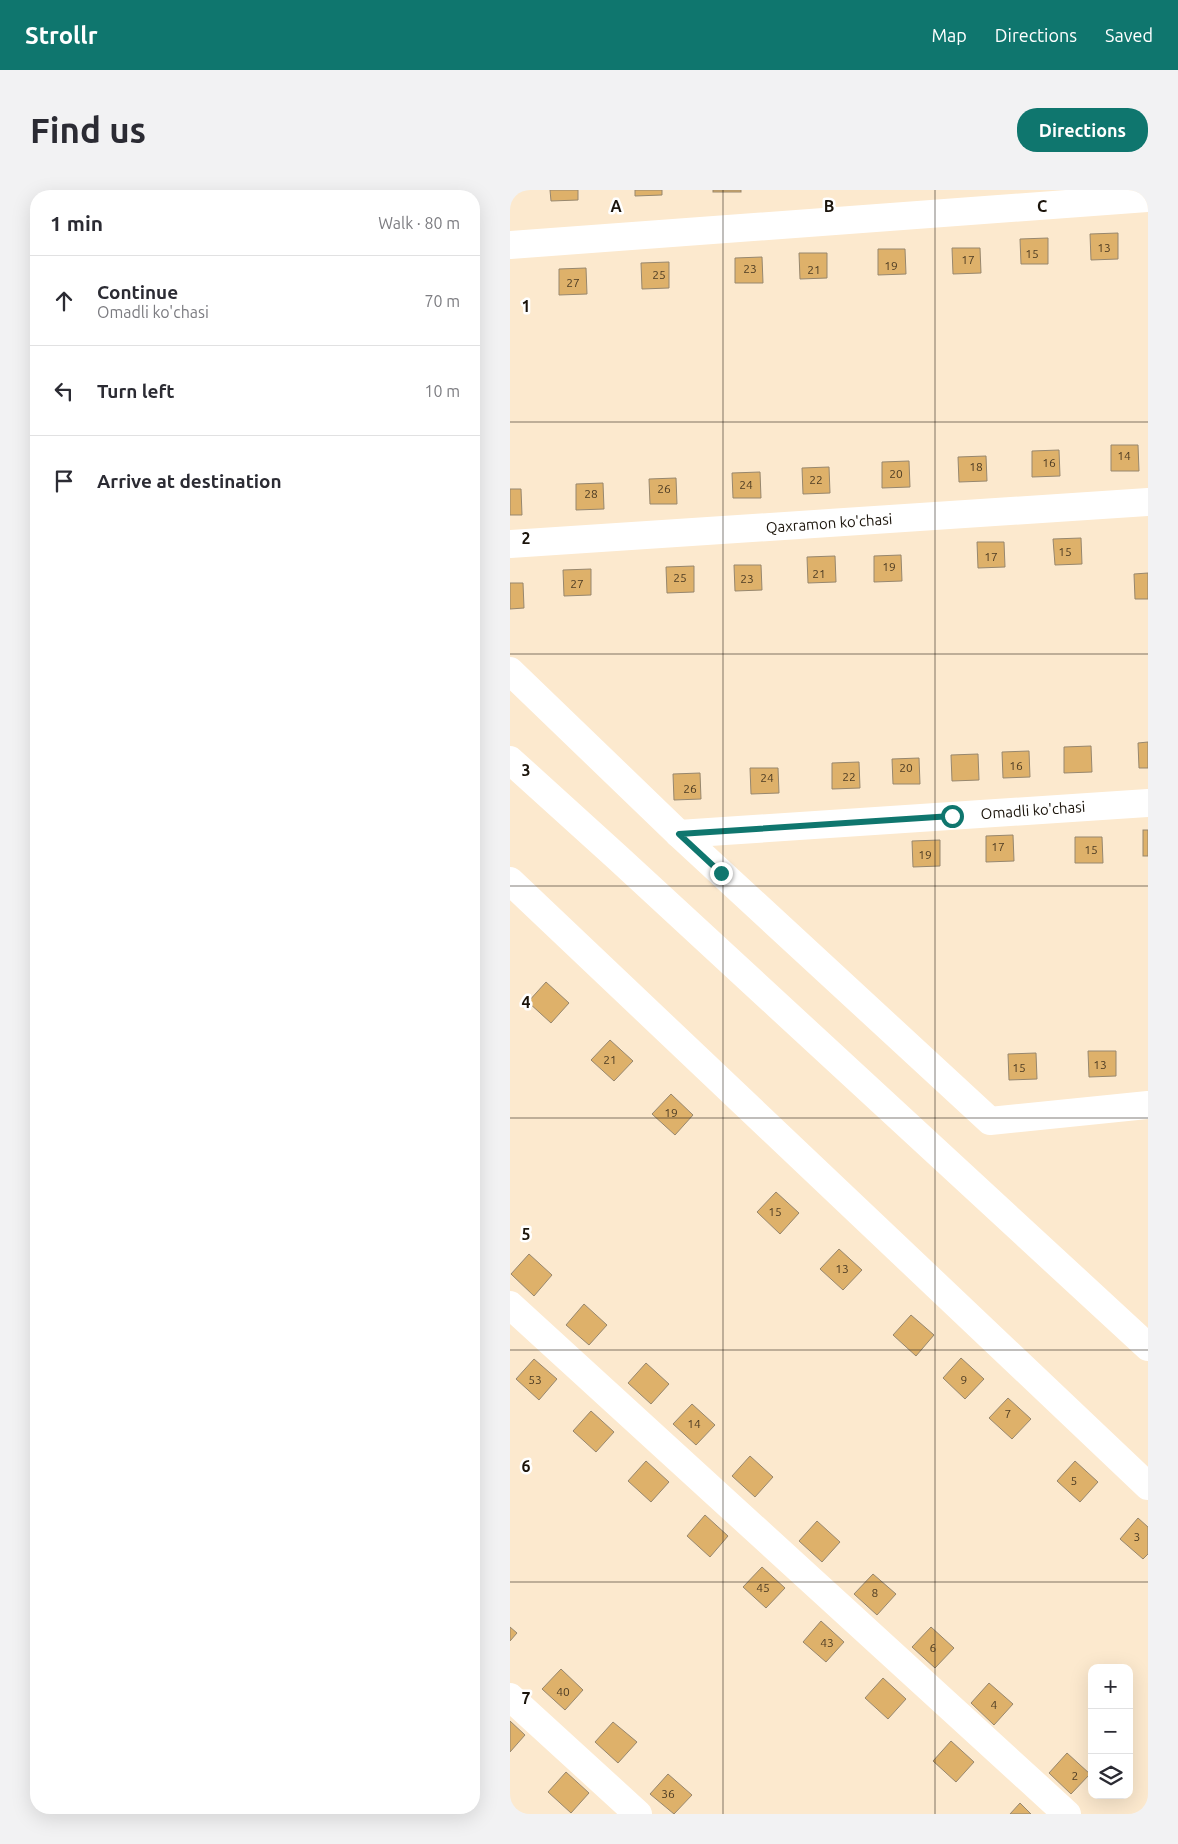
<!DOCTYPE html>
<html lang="en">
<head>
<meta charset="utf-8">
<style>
	:root { --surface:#fff; --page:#f2f2f3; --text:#2b2b33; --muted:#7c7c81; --line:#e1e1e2; --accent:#0f766e }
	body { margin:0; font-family:Ubuntu,sans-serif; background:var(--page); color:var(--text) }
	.controls { position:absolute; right:15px; bottom:15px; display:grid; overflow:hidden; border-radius:10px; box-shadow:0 5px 20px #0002 }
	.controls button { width:45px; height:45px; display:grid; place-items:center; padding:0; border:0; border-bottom:1px solid var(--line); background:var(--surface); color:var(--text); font:25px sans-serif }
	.stop { position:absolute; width:15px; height:15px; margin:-11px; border:4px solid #0f766e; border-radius:50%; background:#fff }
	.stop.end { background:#0f766e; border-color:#fff; box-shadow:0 1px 5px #0008 }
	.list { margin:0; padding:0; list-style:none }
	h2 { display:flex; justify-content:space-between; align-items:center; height:65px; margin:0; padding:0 20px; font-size:21px }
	h2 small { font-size:16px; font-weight:400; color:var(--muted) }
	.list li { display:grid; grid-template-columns:32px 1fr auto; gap:15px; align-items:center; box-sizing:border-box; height:90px; padding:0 20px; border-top:1px solid var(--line) }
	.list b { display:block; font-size:19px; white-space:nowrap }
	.list p { margin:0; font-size:16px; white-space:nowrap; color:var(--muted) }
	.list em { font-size:16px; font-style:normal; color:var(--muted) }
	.icon { flex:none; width:28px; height:28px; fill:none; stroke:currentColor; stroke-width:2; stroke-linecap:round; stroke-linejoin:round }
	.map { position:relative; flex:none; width:638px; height:1624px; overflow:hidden; border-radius:20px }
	header { display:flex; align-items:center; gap:30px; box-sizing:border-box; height:70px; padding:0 25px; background:var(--accent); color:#fff }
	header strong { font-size:24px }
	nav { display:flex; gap:28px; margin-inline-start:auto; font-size:18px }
	.intro { display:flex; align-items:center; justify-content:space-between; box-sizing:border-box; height:120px; padding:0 30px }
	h1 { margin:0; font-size:35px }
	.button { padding:12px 22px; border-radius:20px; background:var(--accent); color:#fff; font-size:18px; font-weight:700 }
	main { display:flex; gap:30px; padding:0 30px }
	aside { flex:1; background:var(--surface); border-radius:20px; box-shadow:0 5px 20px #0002 }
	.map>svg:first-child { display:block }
</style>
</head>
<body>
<header>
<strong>Strollr</strong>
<nav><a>Map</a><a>Directions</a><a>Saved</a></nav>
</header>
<div class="intro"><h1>Find us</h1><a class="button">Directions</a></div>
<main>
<aside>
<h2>1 min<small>Walk · 80 m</small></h2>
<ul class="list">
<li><svg class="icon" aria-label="ahead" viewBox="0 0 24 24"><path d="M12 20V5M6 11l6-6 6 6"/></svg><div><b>Continue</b><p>Omadli ko'chasi</p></div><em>70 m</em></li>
<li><svg class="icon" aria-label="left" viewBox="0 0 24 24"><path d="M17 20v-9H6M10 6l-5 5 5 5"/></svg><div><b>Turn left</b></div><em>10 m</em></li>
<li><svg class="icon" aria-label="arrive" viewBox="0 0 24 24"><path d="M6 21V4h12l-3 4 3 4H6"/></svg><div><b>Arrive at destination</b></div></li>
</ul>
</aside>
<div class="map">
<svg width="638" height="1624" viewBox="0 0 638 1624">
	<rect width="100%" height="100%" fill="#fce9ce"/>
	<g fill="#deb16a" stroke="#97876e">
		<path d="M40 0H68V10L41 11Z"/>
		<path d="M125 0H152V5L125 6Z"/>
		<rect x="203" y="0" width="28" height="2"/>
		<path d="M608 43V69L581 70 580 44Z"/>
		<path d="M538 48V74H511L510 49Z"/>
		<path d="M442 58H470L471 83 443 84Z"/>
		<path d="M368 59H395L396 84 368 85Z"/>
		<path d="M289 63H317V88L290 89Z"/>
		<path d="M252 67 253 93H225V68Z"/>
		<path d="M159 72V98L132 99 131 73Z"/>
		<path d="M76 78 77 104 49 105V79Z"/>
		<path d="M601 255H628L629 281H601Z"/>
		<path d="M549 260 550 286 522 287V261Z"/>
		<path d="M476 266 477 291 449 292 448 267Z"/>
		<path d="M399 271 400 297 372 298V272Z"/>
		<path d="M319 277 320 303 293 304 292 278Z"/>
		<path d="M250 282 251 308H223L222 283Z"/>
		<path d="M166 288 167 314H140L139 289Z"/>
		<path d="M93 293 94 319 66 320V294Z"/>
		<path d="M0 299H11L12 325H0Z"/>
		<path d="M571 348 572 374 545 375 543 349Z"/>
		<path d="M467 352H494L495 377 468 378Z"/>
		<path d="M391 365 392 391 364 392V366Z"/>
		<path d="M325 366 326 392 298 393 297 367Z"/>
		<path d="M224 375H251L252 400 225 401Z"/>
		<path d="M184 376V402L157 403 156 377Z"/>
		<path d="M81 379V405L54 406 53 380Z"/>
		<path d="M638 383V409H625L624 384Z"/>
		<path d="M0 393H13L14 418 0 419Z"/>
		<path d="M638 552V578H629L628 553Z"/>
		<path d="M581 556 582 582 554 583V557Z"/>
		<path d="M519 561 520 587 493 588 492 562Z"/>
		<path d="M468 564 469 590 442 591 441 565Z"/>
		<path d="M409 568 410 594H383L382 569Z"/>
		<path d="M349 572 350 598 322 599V573Z"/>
		<path d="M240 578H268L269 603 241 604Z"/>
		<path d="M190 583 191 609 164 610 163 584Z"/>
		<rect x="633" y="640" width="5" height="26"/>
		<path d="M503 645 504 671 476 672V646Z"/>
		<path d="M565 647H592L593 673H565Z"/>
		<path d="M430 650V676L403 677 402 651Z"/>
		<path d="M36 792 59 813 41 833 18 812Z"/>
		<path d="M100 850 123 871 104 891 81 870Z"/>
		<path d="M578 861H606V886L579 887Z"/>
		<path d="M526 863 527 889 499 890 498 864Z"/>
		<path d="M161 904 183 925 165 945 142 924Z"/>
		<path d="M266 1002 289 1023 270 1044 247 1022Z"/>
		<path d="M329 1059 352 1080 333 1100 310 1079Z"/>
		<path d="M19 1064 42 1085 24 1106 1 1084Z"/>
		<path d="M74 1114 97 1135 79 1155 56 1135Z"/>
		<path d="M401 1125 424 1145 406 1166 383 1145Z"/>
		<path d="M451 1168 474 1189 455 1209 433 1188Z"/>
		<path d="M24 1169 47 1189 29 1210 6 1189Z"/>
		<path d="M136 1173 159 1194 141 1214 118 1193Z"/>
		<path d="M498 1208 521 1229 502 1249 479 1228Z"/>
		<path d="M182 1214 205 1235 186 1255 163 1234Z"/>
		<path d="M81 1221 104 1242 86 1262 63 1241Z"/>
		<path d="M240 1266 263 1287 245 1307 222 1286Z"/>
		<path d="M136 1271 159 1292 141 1312 118 1291Z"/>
		<path d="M565 1271 588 1292 570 1312 547 1291Z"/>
		<path d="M195 1325 218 1346 200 1367 177 1346Z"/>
		<path d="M628 1328 638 1337V1364L633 1369 610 1349Z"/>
		<path d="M307 1331 330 1352 312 1372 289 1351Z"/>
		<path d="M252 1377 275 1398 256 1418 233 1397Z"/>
		<path d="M363 1384 386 1404 367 1425 344 1404Z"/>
		<path d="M311 1431 334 1452 316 1472 293 1452Z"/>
		<path d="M0 1437 7 1443 0 1451Z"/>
		<path d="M421 1437 444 1458 425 1478 402 1457Z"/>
		<path d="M51 1479 73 1500 55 1520 32 1499Z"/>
		<path d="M373 1488 396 1509 378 1529 355 1508Z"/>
		<path d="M479 1493 503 1514 484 1535 461 1513Z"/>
		<path d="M0 1531 15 1545 0 1562Z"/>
		<path d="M103 1532 127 1552 108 1573 85 1552Z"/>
		<path d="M441 1551 464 1572 446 1592 423 1571Z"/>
		<path d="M557 1563 580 1584 561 1604 539 1583Z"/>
		<path d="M56 1582 79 1603 61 1623 38 1602Z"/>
		<path d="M158 1584 182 1605 164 1624 140 1604Z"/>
		<path d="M510 1613 521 1624H500Z"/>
	</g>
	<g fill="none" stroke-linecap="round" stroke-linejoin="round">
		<g stroke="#fff" stroke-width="28">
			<path d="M0 55 638 8"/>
			<path d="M0 354 638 312"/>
			<path d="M0 481 169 644 480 931 638 915"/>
			<path d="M0 570 107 667 638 1157"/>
			<path d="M169 644 638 613"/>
			<path d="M0 691 638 1296"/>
			<path d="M0 1115 557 1624"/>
			<path d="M0 1507 128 1624"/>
		</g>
	</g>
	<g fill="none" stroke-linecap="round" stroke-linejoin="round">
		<path stroke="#0f766e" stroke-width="6" d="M211 683 169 644 442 626"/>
	</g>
	<path fill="none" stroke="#1b140b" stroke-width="1" stroke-opacity="0.55" d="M213 0V1624M425 0V1624M0 232H638M0 464H638M0 696H638M0 928H638M0 1160H638M0 1392H638"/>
	<g text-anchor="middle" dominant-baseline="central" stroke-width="5" stroke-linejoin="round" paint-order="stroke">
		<g font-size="12" fill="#4c3b23">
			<text x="594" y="57">13</text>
			<text x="522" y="63">15</text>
			<text x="458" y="69">17</text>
			<text x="381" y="75">19</text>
			<text x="240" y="78">23</text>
			<text x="304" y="79">21</text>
			<text x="149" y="84">25</text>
			<text x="63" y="92">27</text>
			<text x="614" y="265">14</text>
			<text x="539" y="272">16</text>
			<text x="466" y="276">18</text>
			<text x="386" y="283">20</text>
			<text x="306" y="289">22</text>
			<text x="236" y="294">24</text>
			<text x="154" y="298">26</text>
			<text x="81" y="303">28</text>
			<text x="555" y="361">15</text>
			<text x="481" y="366">17</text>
			<text x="379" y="376">19</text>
			<text x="309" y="383">21</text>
			<text x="170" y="387">25</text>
			<text x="237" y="388">23</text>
			<text x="67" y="393">27</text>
			<text x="506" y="575">16</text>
			<text x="396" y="577">20</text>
			<text x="339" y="586">22</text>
			<text x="257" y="587">24</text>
			<text x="180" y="598">26</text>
			<text x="488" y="656">17</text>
			<text x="581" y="659">15</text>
			<text x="415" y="664">19</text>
			<text x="100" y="869">21</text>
			<text x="590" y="874">13</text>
			<text x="509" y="877">15</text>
			<text x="161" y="922">19</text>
			<text x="265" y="1021">15</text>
			<text x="332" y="1078">13</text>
			<text x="25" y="1189">53</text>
			<text x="454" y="1189">9</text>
			<text x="498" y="1223">7</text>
			<text x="184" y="1233">14</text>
			<text x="564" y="1290">5</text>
			<text x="627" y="1346">3</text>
			<text x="253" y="1397">45</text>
			<text x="365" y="1402">8</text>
			<text x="317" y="1452">43</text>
			<text x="423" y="1457">6</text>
			<text x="53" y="1501">40</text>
			<text x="484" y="1514">4</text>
			<text x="565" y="1585">2</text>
			<text x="158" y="1603">36</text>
		</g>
		<g font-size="15" fill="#1b140b" stroke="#fff">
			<text transform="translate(319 333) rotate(-4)">Qaxramon ko'chasi</text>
			<text transform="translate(523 620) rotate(-4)">Omadli ko'chasi</text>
		</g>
	</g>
	<g font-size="16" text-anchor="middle" font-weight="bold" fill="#1b140b" stroke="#fff" stroke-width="5" stroke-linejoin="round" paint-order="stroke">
		<text x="106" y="22">A</text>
		<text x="319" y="22">B</text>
		<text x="532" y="22">C</text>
		<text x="16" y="122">1</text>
		<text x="16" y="354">2</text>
		<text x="16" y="586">3</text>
		<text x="16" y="818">4</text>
		<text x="16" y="1050">5</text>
		<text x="16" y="1282">6</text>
		<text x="16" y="1514">7</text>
	</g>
</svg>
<div class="controls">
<button>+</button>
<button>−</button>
<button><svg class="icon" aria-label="layers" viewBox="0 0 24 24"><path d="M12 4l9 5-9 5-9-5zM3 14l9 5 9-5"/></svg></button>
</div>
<div class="stop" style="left:442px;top:626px"></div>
<div class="stop end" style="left:211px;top:683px"></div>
</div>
</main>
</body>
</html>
